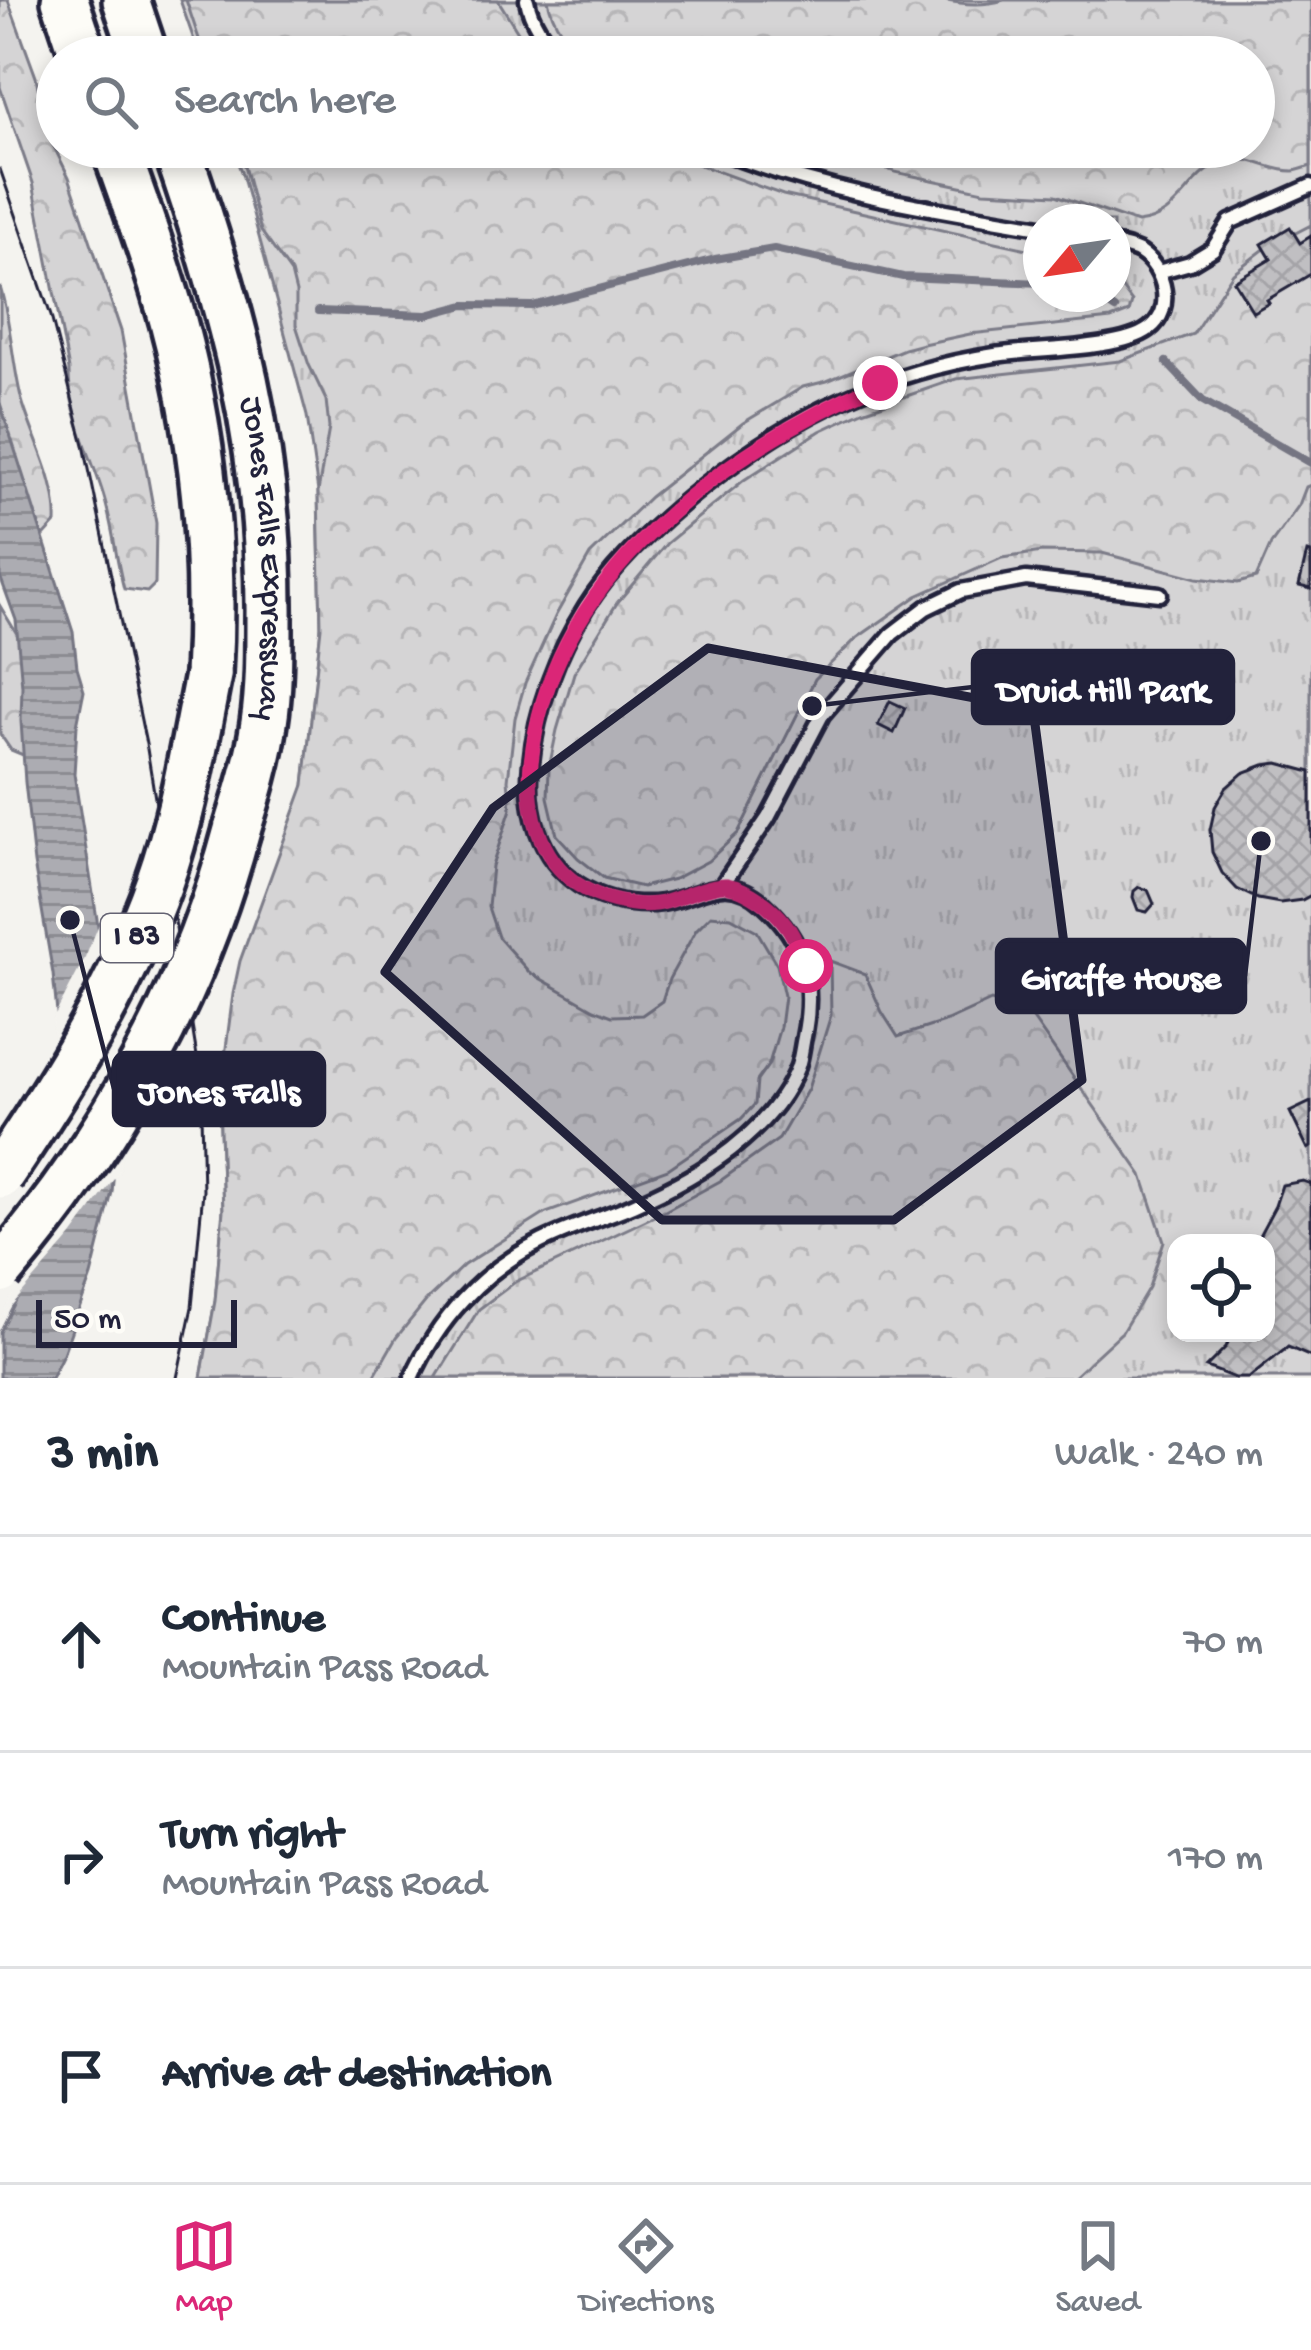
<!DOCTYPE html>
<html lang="en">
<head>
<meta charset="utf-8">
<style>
	:root { --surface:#fff; --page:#f2f2f3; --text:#1f2937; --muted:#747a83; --line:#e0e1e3; --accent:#db2777 }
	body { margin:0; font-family:"Gochi Hand",sans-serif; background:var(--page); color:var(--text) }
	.controls { position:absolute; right:36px; bottom:36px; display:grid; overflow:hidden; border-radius:24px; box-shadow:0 6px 18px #0003 }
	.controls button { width:108px; height:108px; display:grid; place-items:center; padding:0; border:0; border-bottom:3px solid var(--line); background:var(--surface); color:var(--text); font:60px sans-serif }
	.compass { position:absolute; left:1023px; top:204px; width:108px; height:108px; border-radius:50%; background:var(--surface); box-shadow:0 6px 18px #0003; rotate:241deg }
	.scale { position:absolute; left:36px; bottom:30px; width:201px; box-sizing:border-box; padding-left:12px; border:6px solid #22223b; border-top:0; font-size:33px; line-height:42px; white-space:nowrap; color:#22223b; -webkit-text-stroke:9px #fdfcf7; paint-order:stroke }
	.stop { position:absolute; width:36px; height:36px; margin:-27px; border:9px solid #db2777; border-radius:50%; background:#fff }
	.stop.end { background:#db2777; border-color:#fff; box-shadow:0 3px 12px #0008 }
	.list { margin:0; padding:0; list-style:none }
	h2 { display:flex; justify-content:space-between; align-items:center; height:156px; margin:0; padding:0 48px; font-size:51px }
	h2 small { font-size:39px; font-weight:400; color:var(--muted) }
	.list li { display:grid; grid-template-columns:78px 1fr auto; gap:36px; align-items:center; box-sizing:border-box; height:216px; padding:0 48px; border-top:3px solid var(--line) }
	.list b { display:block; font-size:45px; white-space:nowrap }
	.list p { margin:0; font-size:39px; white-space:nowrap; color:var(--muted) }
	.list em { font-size:39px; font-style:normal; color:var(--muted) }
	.icon { flex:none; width:66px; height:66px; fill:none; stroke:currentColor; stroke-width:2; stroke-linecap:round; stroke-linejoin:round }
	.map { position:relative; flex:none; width:1311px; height:1378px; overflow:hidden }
	.search { position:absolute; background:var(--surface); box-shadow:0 6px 18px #0003; left:36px; right:36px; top:36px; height:132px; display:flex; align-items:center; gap:30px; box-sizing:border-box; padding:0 42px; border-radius:66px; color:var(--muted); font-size:45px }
	.sheet { height:804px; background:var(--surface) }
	nav { display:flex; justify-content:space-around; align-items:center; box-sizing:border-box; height:168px; border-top:3px solid var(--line); background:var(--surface); font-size:33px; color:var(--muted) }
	nav a { display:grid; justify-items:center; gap:6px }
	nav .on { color:var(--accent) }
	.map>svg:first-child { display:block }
</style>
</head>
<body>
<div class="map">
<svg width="1311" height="1378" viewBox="0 0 1311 1378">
	<defs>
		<pattern id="grass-tufts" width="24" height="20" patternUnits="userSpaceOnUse" patternTransform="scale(3)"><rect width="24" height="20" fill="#d5d4d5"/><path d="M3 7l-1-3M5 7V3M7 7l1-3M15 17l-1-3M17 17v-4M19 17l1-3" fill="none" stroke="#b7b6b8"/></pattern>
		<pattern id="forest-crowns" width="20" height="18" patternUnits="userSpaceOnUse" patternTransform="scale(3)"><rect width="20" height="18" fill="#d5d4d5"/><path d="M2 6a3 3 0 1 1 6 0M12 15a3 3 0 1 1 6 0" fill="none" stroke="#b7b6b8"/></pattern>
		<pattern id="water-rules" width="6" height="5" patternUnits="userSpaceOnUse" patternTransform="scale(3)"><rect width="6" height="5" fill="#acacb2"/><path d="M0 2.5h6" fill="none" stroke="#8c8c92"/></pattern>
		<pattern id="building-cross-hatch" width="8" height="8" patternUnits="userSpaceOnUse" patternTransform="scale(3)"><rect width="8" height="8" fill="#c0bfc2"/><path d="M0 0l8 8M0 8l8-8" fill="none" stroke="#a5a4a8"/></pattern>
	</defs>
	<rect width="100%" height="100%" fill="#f4f3ef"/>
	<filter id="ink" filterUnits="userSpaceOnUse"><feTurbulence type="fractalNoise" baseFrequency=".00833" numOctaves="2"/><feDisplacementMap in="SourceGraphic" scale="24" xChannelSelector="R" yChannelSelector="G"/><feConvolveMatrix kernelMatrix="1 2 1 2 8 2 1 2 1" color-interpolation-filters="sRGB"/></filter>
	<g filter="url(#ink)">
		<path fill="url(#grass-tufts)" stroke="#7c7b88" stroke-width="3" fill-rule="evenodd" d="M180 0H1311V1378H201L215 1301 223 1210 219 1102 223 1069 274 935 304 785 321 627 318 492 307 416 243 177 232 147H1254V57H200ZM1041 222H1113V294H1041ZM1176 1243H1266V1333H1176Z"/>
		<g fill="url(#forest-crowns)" stroke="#7c7b88" stroke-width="3">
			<path d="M0 0H8L36 77 47 133 69 177 121 331 156 523 155 584 147 592 124 589C116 559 113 527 104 497 92 456 68 413 69 370L33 183 0 87Z"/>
			<path d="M186 0H498L525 43 539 57H205Z"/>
			<path d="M548 0H943C964 5 984 6 1004 0H1311V166C1308 167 1296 171 1293 171 1267 171 1245 151 1219 163 1187 179 1177 220 1137 223L1056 195 984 191 895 172 864 160 807 147H1254V57H583C567 43 552 21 548 0Z"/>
			<path d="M239 147H650L783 195 1041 252V294H1113V282L1121 287 1132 302 1129 312 1111 319 970 334 923 344 904 349 827 381 803 387 743 423 650 497 590 555 556 615 525 683 515 718 508 780 511 809 492 866 488 907 498 937 529 972 594 1009 612 1016 642 1015 662 1001 669 979 696 930 711 915 731 917 757 931 777 965 784 996 780 1027 769 1064 757 1081 755 1104 741 1119 668 1169 546 1213 464 1265 426 1301 396 1338 373 1378H201L215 1301 223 1210 219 1102 233 994 240 961 304 785 321 627 318 492 329 428 326 400 309 365 296 325V293L291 273 261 231Z"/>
			<path d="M1311 225V485L1306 487 1299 505 1271 544 1256 578 1238 583 1197 578 1102 553 1042 552 1002 558 917 596 857 638 815 679 738 833 708 861 674 879 642 887 604 878 578 858 557 835 548 797 549 768 557 730 574 673 617 603 667 543 744 480 820 431 863 411 956 379 1120 361 1193 334 1233 273 1263 250Z"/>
			<path d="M0 287C11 323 12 360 21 397 32 438 58 479 56 523L44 536 31 528 0 494Z"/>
			<path d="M0 606 20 639 27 752 23 755 11 750 0 734Z"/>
			<path d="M830 961 865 974 882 1012 898 1037 947 1021 991 1001 1028 1012 1142 1175 1164 1241 1149 1287 1122 1332 1072 1378H436L479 1309 515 1282 665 1211 720 1181 779 1139 808 1089 831 1015Z"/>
		</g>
		<path fill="url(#water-rules)" stroke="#757582" stroke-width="3" d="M0 403 73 632 77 667 84 690 77 725 74 774 106 976 124 1063 112 1192 91 1276 63 1354 51 1378H0V1332L24 1284 56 1163 63 1071 53 974 34 863 25 782 21 721 22 686 16 620 0 576Z"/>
		<path fill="#f4f3ef" d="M102 917 130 1063 120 1171 72 1236 0 1319 19 1282 50 1162 57 1071 52 1021 85 958Z"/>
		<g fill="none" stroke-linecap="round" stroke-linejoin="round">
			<g stroke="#757582" stroke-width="8">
				<path d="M1092 294 1115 309"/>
				<path d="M318 311 427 315 465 305 532 306 715 259 774 249 903 277 1041 283"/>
				<path d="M1166 362 1203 401 1311 463"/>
			</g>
		</g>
		<g fill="url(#building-cross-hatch)" stroke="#22223b" stroke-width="3">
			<path d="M1290 227 1300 243 1311 236V274L1267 300 1269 303 1253 312 1234 281 1271 259 1262 244Z"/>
			<path d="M1307 552 1311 553V589L1299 586Z"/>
			<path d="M890 701 905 708 894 733 878 725Z"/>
			<path d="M1278 763 1311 772V895L1302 900 1280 903 1258 899 1237 889 1222 873 1212 852 1210 830 1215 807 1226 788 1243 773 1264 765Z"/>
			<path d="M1139 887 1148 890 1154 904 1147 912 1138 910 1133 897 1134 891Z"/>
			<path d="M1311 1102V1147L1308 1149 1290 1112Z"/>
			<path d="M1303 1181 1311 1184V1357L1288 1347 1249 1378H1235L1206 1367 1226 1347 1232 1333H1266V1243H1255L1275 1206 1282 1185Z"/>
		</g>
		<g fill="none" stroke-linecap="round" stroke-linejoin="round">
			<defs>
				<g id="lane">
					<path d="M527 0C531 22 545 41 561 57"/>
					<path d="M710 147C814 191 930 209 1041 227"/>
					<path d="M1158 272 1190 263 1213 249 1230 222 1311 186"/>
					<path d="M723 884 768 818 822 715 892 634 926 608 961 591 1026 579 1160 594"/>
					<path d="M412 1378C437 1321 481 1272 537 1244 569 1227 604 1218 637 1203 700 1176 772 1132 798 1066 801 1057 802 1046 804 1037 815 983 805 941 764 904 724 867 696 901 654 904 628 905 601 899 579 885 538 858 526 809 531 763 536 709 557 653 586 607 636 529 760 435 844 399 893 377 942 363 995 355 1033 349 1121 350 1149 329 1175 310 1165 269 1141 253 1134 248 1121 246 1113 244"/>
				</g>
				<g id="highway">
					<path d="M65 0 84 57"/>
					<path d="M126 0 145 57"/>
					<path d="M115 147C135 205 157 262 173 321 204 437 215 555 208 675"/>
					<path id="s1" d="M176 147C232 308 271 450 269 622 269 655 269 690 264 723 259 759 248 795 237 830"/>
				</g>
			</defs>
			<use href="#lane" stroke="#22223b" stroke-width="21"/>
			<use href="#highway" stroke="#22223b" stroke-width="54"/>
			<use href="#lane" stroke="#fdfcf7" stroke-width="12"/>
			<use href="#highway" stroke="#fdfcf7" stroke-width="45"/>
			<path stroke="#22223b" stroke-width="3" d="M0 169 51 316 84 445 147 749 200 1075 203 1191 192 1307 177 1378"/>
			<defs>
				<g id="highway-bridge">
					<path d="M0 1175C62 1083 122 987 159 883 183 816 194 745 208 675"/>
					<path d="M0 1271C110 1143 194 993 237 830"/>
				</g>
			</defs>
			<use href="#highway-bridge" stroke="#22223b" stroke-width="54" stroke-linecap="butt"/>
			<use href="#highway-bridge" stroke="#fdfcf7" stroke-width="45"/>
		</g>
	</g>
	<g fill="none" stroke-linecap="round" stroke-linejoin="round" filter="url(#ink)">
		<path stroke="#db2777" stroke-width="15" d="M806 966C800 953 795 936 786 925 773 907 748 889 726 885 716 884 701 890 691 893 679 897 667 903 656 904 629 907 599 899 577 884 538 857 527 808 531 763 549 579 723 451 880 383"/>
	</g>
	<path fill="#22223b" fill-opacity="0.2" stroke="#22223b" stroke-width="9" stroke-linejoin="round" d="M708 648 1033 709 1082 1080 894 1220H662L385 972 493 808Z"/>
	<g text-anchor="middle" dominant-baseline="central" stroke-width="9" stroke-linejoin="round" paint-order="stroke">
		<rect fill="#fdfcf7" stroke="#646373" stroke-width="3" x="101" y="914" width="72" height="48" rx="9"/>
		<g font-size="30" font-weight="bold" fill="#22223b">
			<text x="137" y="938">I 83</text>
		</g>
		<g font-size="33" fill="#22223b" stroke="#fdfcf7">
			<text stroke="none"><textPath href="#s1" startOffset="423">Jones Falls Expressway</textPath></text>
		</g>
	</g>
	<path fill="none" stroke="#22223b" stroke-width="4.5" d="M812 706L973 687M1261 841L1245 976M70 920L114 1089"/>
	<g fill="#22223b" stroke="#fdfcf7" stroke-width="4.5">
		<circle cx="812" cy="706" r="12"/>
		<circle cx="1261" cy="841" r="12"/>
		<circle cx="70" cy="920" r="12"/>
	</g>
	<g fill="#22223b" stroke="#22223b" stroke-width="4.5">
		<rect x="973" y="651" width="260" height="72" rx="12"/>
		<rect x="997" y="940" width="248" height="72" rx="12"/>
		<rect x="114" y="1053" width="210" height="72" rx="12"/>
	</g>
	<g font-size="36" text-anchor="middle" font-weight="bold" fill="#fff">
		<text x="1103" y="700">Druid Hill Park</text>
		<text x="1121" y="988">Giraffe House</text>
		<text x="219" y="1102">Jones Falls</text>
	</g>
</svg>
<div class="controls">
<button><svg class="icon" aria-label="locate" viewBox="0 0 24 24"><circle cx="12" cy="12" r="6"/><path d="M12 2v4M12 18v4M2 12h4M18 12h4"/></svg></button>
</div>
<svg class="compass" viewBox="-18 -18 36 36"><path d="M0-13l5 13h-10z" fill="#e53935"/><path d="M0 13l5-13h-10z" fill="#747a83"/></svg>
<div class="scale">50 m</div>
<div class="stop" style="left:806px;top:966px"></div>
<div class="stop end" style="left:880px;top:383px"></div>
<div class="search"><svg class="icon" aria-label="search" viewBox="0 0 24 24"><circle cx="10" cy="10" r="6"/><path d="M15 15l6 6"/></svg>Search here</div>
</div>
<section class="sheet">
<h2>3 min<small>Walk · 240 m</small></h2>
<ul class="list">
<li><svg class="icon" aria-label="ahead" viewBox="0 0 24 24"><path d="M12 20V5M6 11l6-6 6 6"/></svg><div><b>Continue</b><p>Mountain Pass Road</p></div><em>70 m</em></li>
<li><svg class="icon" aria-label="right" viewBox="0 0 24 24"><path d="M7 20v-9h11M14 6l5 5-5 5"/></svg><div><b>Turn right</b><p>Mountain Pass Road</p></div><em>170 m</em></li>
<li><svg class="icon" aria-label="arrive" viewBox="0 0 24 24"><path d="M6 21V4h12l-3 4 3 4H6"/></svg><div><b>Arrive at destination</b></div></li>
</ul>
</section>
<nav>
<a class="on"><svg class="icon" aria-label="map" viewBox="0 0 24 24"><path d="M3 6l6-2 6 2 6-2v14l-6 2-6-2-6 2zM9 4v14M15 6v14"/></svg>Map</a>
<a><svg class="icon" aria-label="directions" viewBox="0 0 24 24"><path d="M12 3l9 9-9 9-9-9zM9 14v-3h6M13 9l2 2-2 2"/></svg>Directions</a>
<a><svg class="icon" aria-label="saved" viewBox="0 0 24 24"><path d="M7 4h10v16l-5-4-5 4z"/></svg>Saved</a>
</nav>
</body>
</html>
